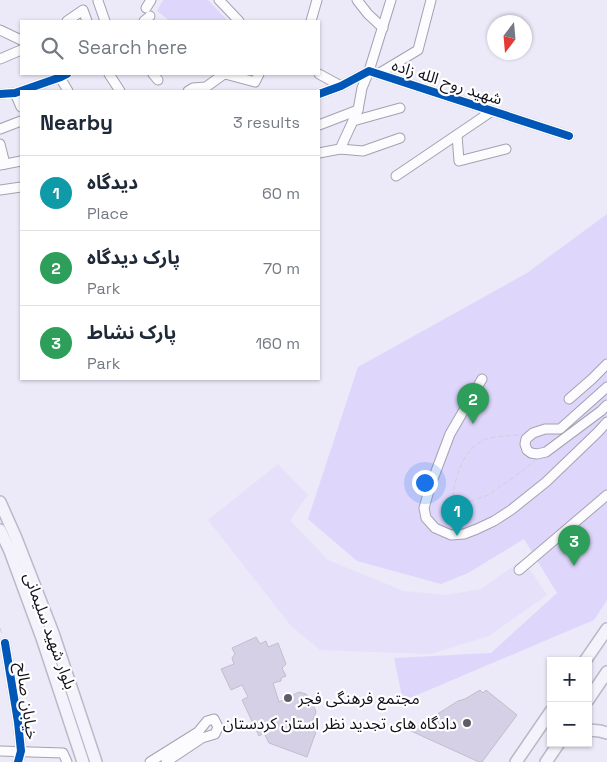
<!DOCTYPE html>
<html lang="en">
<head>
<meta charset="utf-8">
<style>
	:root { --surface:#fff; --page:#f2f2f3; --text:#1f2937; --muted:#747a83; --line:#e0e1e3; --accent:#0f766e }
	body { margin:0; font-family:"Space Grotesk","Noto Sans Arabic",sans-serif; background:var(--page); color:var(--text) }
	.controls { position:absolute; right:15px; bottom:15px; display:grid; overflow:hidden; border-radius:0px; box-shadow:0 1px 4px #0004 }
	.controls button { width:45px; height:45px; display:grid; place-items:center; padding:0; border:0; border-bottom:1px solid var(--line); background:var(--surface); color:var(--text); font:25px sans-serif }
	.compass { position:absolute; left:487px; top:15px; width:45px; height:45px; border-radius:50%; background:var(--surface); box-shadow:0 1px 4px #0004; rotate:196deg }
	.you { position:absolute; left:424px; top:482px; width:18px; height:18px; margin:-12px; border:4px solid #fff; border-radius:50%; background:#1a73e8; box-shadow:0 0 0 8px #1a73e833 }
	.badge { display:grid; place-items:center; width:32px; height:32px; border-radius:50%; background:var(--accent); color:#fff; font-size:16px; font-weight:700 }
	.pin { position:absolute; translate:-50% -41px; filter:drop-shadow(0 1px 2px #0008) }
	.pin::after { content:''; position:absolute; top:26px; width:18px; height:15px; background:inherit; clip-path:polygon(0 0,100% 0,50% 100%) }
	.list { margin:0; padding:0; list-style:none }
	h2 { display:flex; justify-content:space-between; align-items:center; height:65px; margin:0; padding:0 20px; font-size:21px }
	h2 small { font-size:16px; font-weight:400; color:var(--muted) }
	.list li { display:grid; grid-template-columns:32px 1fr auto; gap:15px; align-items:center; box-sizing:border-box; height:75px; padding:0 20px; border-top:1px solid var(--line) }
	.list b { display:block; font-size:19px; white-space:nowrap }
	.list p { margin:0; font-size:16px; white-space:nowrap; color:var(--muted) }
	.list em { font-size:16px; font-style:normal; color:var(--muted) }
	.icon { flex:none; width:28px; height:28px; fill:none; stroke:currentColor; stroke-width:2; stroke-linecap:round; stroke-linejoin:round }
	.map { position:relative; flex:none; width:607px; height:762px; overflow:hidden }
	.search { position:absolute; background:var(--surface); box-shadow:0 1px 4px #0004; left:20px; top:20px; width:300px; height:55px; display:flex; align-items:center; gap:12px; box-sizing:border-box; padding:0 18px; border-radius:0px; color:var(--muted); font-size:19px }
	.panel { position:absolute; background:var(--surface); box-shadow:0 1px 4px #0004; left:20px; top:90px; width:300px; height:290px; border-radius:0px }
	.map>svg:first-child { display:block }
</style>
</head>
<body>
<div class="map">
<svg width="607" height="762" viewBox="0 0 607 762">
	<rect width="100%" height="100%" fill="#ece9f9"/>
	<path fill="#e6e0fa" d="M278 464 308 495 290 520 328 560 404 591 446 595 481 589 523 559 547 595 489 636 430 654 320 650 291 626 208 520Z"/>
	<g fill="#dfd6fc">
		<path d="M163 0H208L228 21H170L157 11Z"/>
		<path d="M607 214V600L594 620 403 701 394 658 491 653 557 593 524 539 468 573 441 584 357 561 308 519 358 367 527 273Z"/>
	</g>
	<g fill="#d5d0e5" stroke="#c1becc">
		<path d="M256 637 260 644 266 641 268 647 278 643 286 664 282 668 286 676 281 678V681L273 683 279 702 299 692 306 694 312 701 316 712 312 722 316 726 317 729 307 757 269 743 264 733 259 736 242 700 248 697 242 685 231 690 221 669 234 664 232 658 235 654 232 648Z"/>
		<path d="M480 690 483 693 486 690 517 715 482 762H479L411 731 458 701 465 699Z"/>
	</g>
	<g fill="none" stroke-linecap="round" stroke-linejoin="round">
		<defs>
			<g id="minor">
				<path d="M219 0 239 21"/>
				<path d="M357 0 368 14 383 28"/>
				<path d="M98 1 105 21"/>
				<path d="M146 8 151 0"/>
				<path d="M67 21 83 10 87 21"/>
				<path d="M144 21 150 16"/>
				<path d="M311 21 317 0"/>
				<path d="M0 30 21 40"/>
				<path d="M0 59 21 50"/>
				<path d="M58 74 68 91"/>
				<path d="M109 74 120 91"/>
				<path d="M153 74 158 80"/>
				<path d="M225 74 255 82 259 74"/>
				<path d="M319 74 341 86"/>
				<path d="M378 74 418 50 431 0"/>
				<path d="M188 91 193 88 206 87 224 74"/>
				<path d="M15 93 21 107"/>
				<path d="M0 94 15 93 61 77 67 74"/>
				<path d="M319 94 341 86 369 71 569 136"/>
				<path d="M353 121 400 108"/>
				<path d="M319 125 358 110"/>
				<path d="M0 129 21 121"/>
				<path d="M457 135 459 161 506 149"/>
				<path d="M0 144 5 164"/>
				<path d="M340 149 358 110 362 88 369 71 391 0"/>
				<path d="M319 153 340 149 363 151 400 138"/>
				<path d="M0 165 21 161"/>
				<path d="M396 176 492 111"/>
				<path d="M0 190 21 187"/>
				<path d="M482 379 450 434 430 487 424 508 426 518 435 528 451 535 464 534 477 529 494 521 511 510 546 482 598 432 607 422"/>
				<path d="M607 387 560 429H545L533 433 526 439 525 444 527 450 531 453 537 454 546 452 601 411 607 405"/>
				<path d="M569 399 592 379 607 364"/>
				<path d="M519 570 607 495"/>
				<path d="M5 643 18 722 21 751 18 762"/>
				<path d="M0 751 63 753 67 762"/>
				<path d="M150 762 198 732 207 721 214 719 218 727 215 734 202 738 166 762"/>
			</g>
			<g id="major">
				<path d="M0 502 16 538 53 633 96 762"/>
				<path d="M0 530 10 551 42 638 83 762"/>
				<path d="M585 661 607 629"/>
				<path d="M588 700 607 672"/>
				<path d="M588 730 600 731 607 733"/>
				<path d="M516 762 551 711"/>
				<path d="M546 762 559 743"/>
			</g>
		</defs>
		<use href="#minor" stroke="#a5a2af" stroke-width="11"/>
		<use href="#major" stroke="#bbb8c8" stroke-width="14"/>
		<g stroke="#d1d0d4" stroke-width="1" stroke-dasharray="5 2.5" stroke-linecap="butt">
			<path d="M518 435C509 436 494 436 486 439 464 448 456 474 453 495L466 503 488 495 514 477 535 461"/>
			<path d="M0 628 2 634"/>
		</g>
		<use href="#minor" stroke="#fcfcfe" stroke-width="9"/>
		<use href="#major" stroke="#f4f2fa" stroke-width="11"/>
		<defs>
			<g id="cycleway">
				<path d="M0 94 15 93 61 77 67 74"/>
				<path d="M319 94 341 86 369 71 569 136"/>
				<path d="M5 643 18 722 21 751 18 762"/>
			</g>
		</defs>
		<use href="#cycleway" stroke="#fff" stroke-width="11"/>
		<use href="#cycleway" stroke="#0057b8" stroke-width="8"/>
	</g>
	<g fill="#5f5c69" stroke="#fff" stroke-width="2">
		<circle cx="288" cy="698" r="5"/>
		<circle cx="467" cy="723" r="5"/>
	</g>
	<g text-anchor="middle" dominant-baseline="central" stroke-width="4.5" stroke-linejoin="round" paint-order="stroke">
		<g font-size="16" fill="#13101b" stroke="#fff">
			<text transform="translate(447 82) rotate(18)">شهید روح الله زاده</text>
			<text transform="translate(50 631) rotate(70)">بلوار شهید سلیمانی</text>
			<text transform="translate(27 701) rotate(82)">خیابان صالح</text>
		</g>
		<g font-size="16" fill="#13101b" stroke="#fff" text-anchor="start">
			<text x="298" y="698">مجتمع فرهنگی فجر</text>
			<text x="457" y="723" text-anchor="end">دادگاه های تجدید نظر استان کردستان</text>
		</g>
	</g>
</svg>
<div class="controls">
<button>+</button>
<button>−</button>
</div>
<svg class="compass" viewBox="-18 -18 36 36"><path d="M0-13l5 13h-10z" fill="#e53935"/><path d="M0 13l5-13h-10z" fill="#747a83"/></svg>
<div class="you"></div>
<div class="pin badge" style="left:457px;top:536px;background:#0f9aa8">1</div>
<div class="pin badge" style="left:473px;top:424px;background:#2e9e5b">2</div>
<div class="pin badge" style="left:574px;top:566px;background:#2e9e5b">3</div>
<div class="search"><svg class="icon" aria-label="search" viewBox="0 0 24 24"><circle cx="10" cy="10" r="6"/><path d="M15 15l6 6"/></svg>Search here</div>
<section class="panel">
<h2>Nearby<small>3 results</small></h2>
<ul class="list">
<li><span class="badge" style="background:#0f9aa8">1</span><div><b>دیدگاه</b><p>Place</p></div><em>60 m</em></li>
<li><span class="badge" style="background:#2e9e5b">2</span><div><b>پارک دیدگاه</b><p>Park</p></div><em>70 m</em></li>
<li><span class="badge" style="background:#2e9e5b">3</span><div><b>پارک نشاط</b><p>Park</p></div><em>160 m</em></li>
</ul>
</section>
</div>
</body>
</html>
